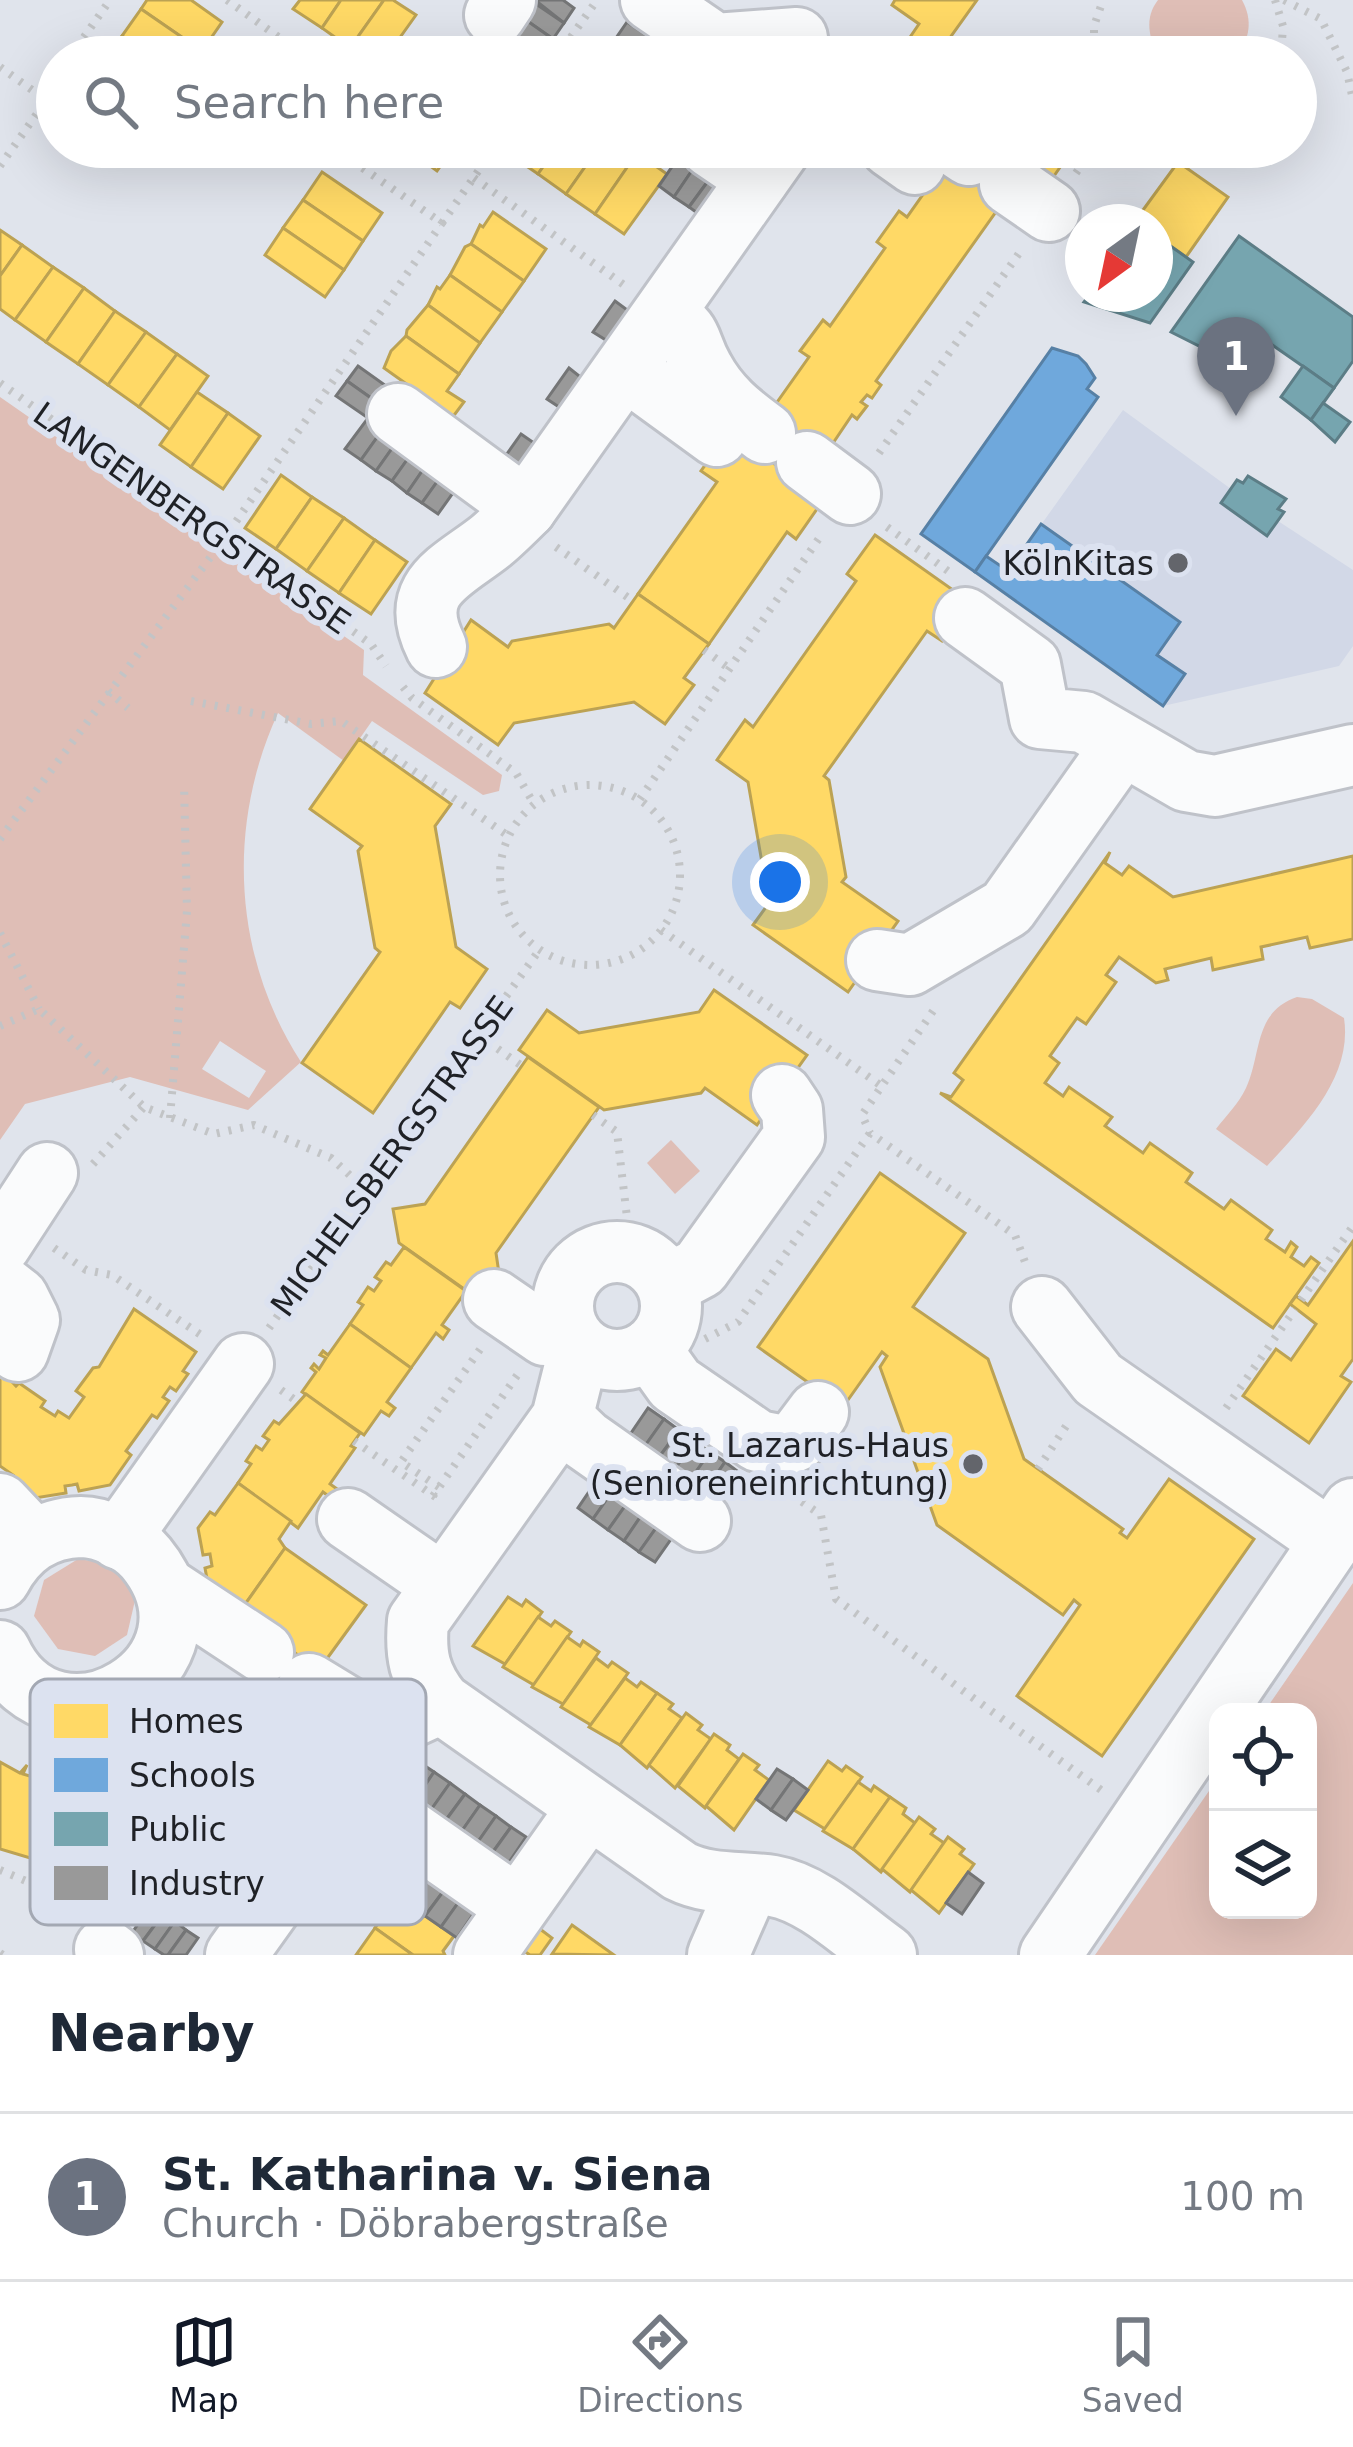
<!DOCTYPE html>
<html lang="en">
<head>
<meta charset="utf-8">
<style>
	:root { --surface:#fff; --page:#f2f2f3; --text:#1f2937; --muted:#747a83; --line:#e0e1e3; --accent:#111827 }
	body { margin:0; font-family:"DejaVu Sans",sans-serif; background:var(--page); color:var(--text) }
	.controls { position:absolute; right:36px; bottom:36px; display:grid; overflow:hidden; border-radius:24px; box-shadow:0 12px 48px #0002 }
	.controls button { width:108px; height:108px; display:grid; place-items:center; padding:0; border:0; border-bottom:3px solid var(--line); background:var(--surface); color:var(--text); font:60px sans-serif }
	.compass { position:absolute; left:1065px; top:204px; width:108px; height:108px; border-radius:50%; background:var(--surface); box-shadow:0 12px 48px #0002; rotate:213deg }
	.you { position:absolute; left:780px; top:882px; width:42px; height:42px; margin:-30px; border:9px solid #fff; border-radius:50%; background:#1a73e8; box-shadow:0 0 0 18px #1a73e833 }
	.badge { display:grid; place-items:center; width:78px; height:78px; border-radius:50%; background:var(--accent); color:#fff; font-size:39px; font-weight:700 }
	.pin { position:absolute; translate:-50% -99px; filter:drop-shadow(0 3px 6px #0008) }
	.pin::after { content:''; position:absolute; top:63px; width:42px; height:36px; background:inherit; clip-path:polygon(0 0,100% 0,50% 100%) }
	.list { margin:0; padding:0; list-style:none }
	h2 { display:flex; justify-content:space-between; align-items:center; height:156px; margin:0; padding:0 48px; font-size:51px }
	h2 small { font-size:39px; font-weight:400; color:var(--muted) }
	.list li { display:grid; grid-template-columns:78px 1fr auto; gap:36px; align-items:center; box-sizing:border-box; height:168px; padding:0 48px; border-top:3px solid var(--line) }
	.list b { display:block; font-size:45px; white-space:nowrap }
	.list p { margin:0; font-size:39px; white-space:nowrap; color:var(--muted) }
	.list em { font-size:39px; font-style:normal; color:var(--muted) }
	.icon { flex:none; width:66px; height:66px; fill:none; stroke:currentColor; stroke-width:2; stroke-linecap:round; stroke-linejoin:round }
	.map { position:relative; flex:none; width:1353px; height:1955px; overflow:hidden }
	.search { position:absolute; background:var(--surface); box-shadow:0 12px 48px #0002; left:36px; right:36px; top:36px; height:132px; display:flex; align-items:center; gap:30px; box-sizing:border-box; padding:0 42px; border-radius:66px; color:var(--muted); font-size:45px }
	.sheet { height:324px; background:var(--surface) }
	nav { display:flex; justify-content:space-around; align-items:center; box-sizing:border-box; height:168px; border-top:3px solid var(--line); background:var(--surface); font-size:33px; color:var(--muted) }
	nav a { display:grid; justify-items:center; gap:6px }
	nav .on { color:var(--accent) }
	.map>svg:first-child { display:block }
</style>
</head>
<body>
<div class="map">
<svg width="1353" height="1955" viewBox="0 0 1353 1955">
	<rect width="100%" height="100%" fill="#e0e4ec"/>
	<path fill="#d2d8e7" d="M1123 410 1231 489 1221 503 1267 535 1278 521 1353 570V646L1339 666 1163 706 975 572 986 556 1008 571Z"/>
	<g fill="#dfbeb6" fill-rule="evenodd">
		<path d="M1158 0H1242C1253 20 1250 39 1236 57H1158C1149 37 1144 18 1158 0Z"/>
		<path d="M0 397 364 650 363 675 502 775 499 791 483 795 372 721 344 761 278 713C226 826 233 957 301 1062L248 1110 130 1077 25 1104 0 1140ZM220 1041 266 1071 249 1098 202 1069Z"/>
		<path d="M1297 997 1312 999 1344 1018C1353 1077 1304 1126 1267 1166L1216 1129C1226 1116 1239 1103 1246 1088 1262 1054 1253 1012 1297 997Z"/>
		<path d="M671 1140 700 1171 675 1194 647 1163Z"/>
		<path d="M78 1559 113 1564 136 1596 127 1635 95 1656 58 1649 34 1616 44 1580Z"/>
		<path d="M1353 1583V1955H1095L1218 1778V1910H1308V1712H1264Z"/>
	</g>
	<g fill="#ffd966" stroke="#bca253" stroke-width="3">
		<path d="M147 0H191L222 22 202 51 141 9Z"/>
		<path d="M300 0H341L322 28 293 9Z"/>
		<path d="M341 0H384L350 48 322 28Z"/>
		<path d="M384 0H393L416 15 386 57H363L350 48Z"/>
		<path d="M895 0H977L947 42 968 57H913L902 49 919 24 892 5Z"/>
		<path d="M141 9 202 51 197 57H152L122 36Z"/>
		<path d="M122 36 152 57H107Z"/>
		<path d="M96 147H135L122 165Z"/>
		<path d="M410 147H454L437 171 408 150Z"/>
		<path d="M514 147H557L538 174 509 154Z"/>
		<path d="M557 147H599L566 194 538 174Z"/>
		<path d="M599 147H628L637 153 595 214 566 194Z"/>
		<path d="M984 147H1074L1045 189Z"/>
		<path d="M637 153 667 174 624 234 595 214Z"/>
		<path d="M948 159 1005 199 876 381 881 385 872 398 867 395 861 402 867 406 857 419 852 415 825 455 795 478 753 449 768 415 809 357 800 351 823 320 830 326 885 248 877 242 899 211 907 217Z"/>
		<path d="M1178 162 1228 197 1186 257 1155 235V222L1135 221Z"/>
		<path d="M322 172 382 213 363 241 303 200Z"/>
		<path d="M303 200 363 241 344 270 283 228Z"/>
		<path d="M493 212 546 249 524 281 471 244 480 225 483 227Z"/>
		<path d="M283 228 344 270 325 297 265 255Z"/>
		<path d="M0 230 22 245 0 276Z"/>
		<path d="M471 244 524 281 502 312 450 275 465 247Z"/>
		<path d="M22 245 53 267 15 320 0 309V276Z"/>
		<path d="M53 267 84 288 46 342 15 320Z"/>
		<path d="M450 275 502 312 480 343 428 305 437 287 440 289Z"/>
		<path d="M84 288 115 311 78 364 46 342Z"/>
		<path d="M428 305 480 343 459 374 406 336 407 330Z"/>
		<path d="M115 311 146 332 108 385 78 364Z"/>
		<path d="M146 332 177 354 139 407 108 385Z"/>
		<path d="M406 336 459 374 447 391 464 402 446 426 436 405 384 368 391 351Z"/>
		<path d="M177 354 208 376 170 430 139 407Z"/>
		<path d="M197 392 228 413 191 467 160 445Z"/>
		<path d="M228 413 260 436 223 489 191 467Z"/>
		<path d="M729 432 824 499 796 539 787 532 709 644 638 594 717 482 701 471Z"/>
		<path d="M281 475 312 497 276 549 245 528Z"/>
		<path d="M312 497 344 518 307 571 276 549Z"/>
		<path d="M344 518 375 540 339 593 307 571Z"/>
		<path d="M875 535 970 602 942 641 927 631 824 776 829 780 846 877 842 882 898 921 848 992 753 925 769 903 748 782 717 760 745 720 753 727 856 581 847 574Z"/>
		<path d="M375 540 407 562 371 614 339 593Z"/>
		<path d="M638 594 709 644 684 678 694 685 665 724 634 702 514 723 498 745 425 693 471 620 508 647 512 641 609 624 614 628Z"/>
		<path d="M359 739 451 804 435 826 456 947 487 969 460 1008 450 1002 373 1113 302 1063 380 952 375 948 358 851 362 846 310 809Z"/>
		<path d="M1110 852 1105 863 1122 875 1129 866 1173 897 1353 856V939L1310 948 1307 937 1261 947 1263 959 1213 970 1211 958 1165 969 1168 980 1156 983 1119 957 1106 975 1116 982 1086 1024 1077 1018 1050 1056 1059 1063 1045 1083 1063 1096 1069 1087 1112 1117 1105 1126 1143 1153 1150 1143 1192 1173 1186 1182 1224 1209 1231 1200 1272 1230 1266 1239 1285 1252 1291 1242 1297 1247 1291 1257 1304 1266 1311 1257 1319 1263 1273 1328 940 1093 951 1097 963 1080 954 1073Z"/>
		<path d="M714 990 807 1055 757 1125 705 1088 701 1093 604 1110 519 1050 547 1010 579 1033 699 1012Z"/>
		<path d="M528 1057 599 1107 496 1253 500 1280 484 1303 399 1243 393 1209 425 1204Z"/>
		<path d="M880 1173 965 1233 913 1307 988 1359 1024 1459 1123 1529 1120 1533 1127 1538 1169 1479 1254 1539 1102 1756 1017 1696 1080 1605 1074 1600 1063 1615 937 1525 880 1367 887 1356 882 1352 843 1407 758 1347Z"/>
		<path d="M1353 1241V1359L1341 1376 1351 1382 1309 1443 1243 1396 1276 1349 1291 1360 1316 1324 1290 1304 1296 1296 1308 1305Z"/>
		<path d="M404 1247 466 1291 442 1325 449 1330 443 1339 436 1333 411 1368 350 1324 363 1305 358 1302 368 1287 374 1291 381 1281 375 1277 386 1262 391 1265Z"/>
		<path d="M134 1309 196 1352 183 1371 188 1374 176 1391 170 1387 163 1397 169 1401 157 1418 152 1415 126 1451 131 1455 110 1485 79 1491 77 1484 72 1485 65 1486 66 1493 35 1498 9 1480 13 1475 0 1466V1369L16 1386 19 1383 45 1401 41 1407 55 1416 58 1411 69 1418 84 1397 76 1391 93 1368 99 1367Z"/>
		<path d="M350 1324 411 1368 387 1402 395 1408 389 1416 381 1411 364 1435 302 1392 316 1372 311 1368 314 1364 319 1369 326 1358 320 1355 323 1351 328 1355Z"/>
		<path d="M306 1394 360 1433 351 1446 355 1448 330 1484 337 1489 331 1498 323 1492 298 1528 238 1483 251 1464 246 1461 256 1446 262 1450 269 1440 263 1436 274 1421 279 1424Z"/>
		<path d="M238 1483 291 1521 279 1539 285 1548 241 1610 210 1595 205 1568 212 1566 210 1554 203 1555 198 1528 210 1512 215 1515Z"/>
		<path d="M285 1548 366 1605 318 1671 241 1610Z"/>
		<path d="M508 1597 522 1606 526 1600 542 1612 505 1664 473 1646Z"/>
		<path d="M538 1617 551 1626 555 1621 571 1632 534 1685 503 1667Z"/>
		<path d="M567 1637 580 1646 583 1641 599 1652 563 1704 532 1687Z"/>
		<path d="M596 1658 608 1667 612 1662 628 1673 591 1725 561 1707Z"/>
		<path d="M254 1664 326 1715 313 1733 306 1729 291 1750 298 1755 293 1759 288 1754 270 1775 276 1780 274 1782 268 1777 243 1799 248 1806 241 1801 220 1818 225 1824 219 1827 216 1820 191 1831 192 1840 189 1833 162 1844 164 1852 160 1845 133 1850 132 1859 130 1851 103 1857 64 1854V1862L37 1860 0 1849V1762L20 1773 27 1765 23 1774 50 1782 52 1773 53 1782 80 1784 81 1775 98 1777 141 1767 181 1749 206 1727 227 1704Z"/>
		<path d="M625 1678 637 1687 641 1682 657 1693 620 1745 589 1727Z"/>
		<path d="M657 1693 673 1704 669 1709 682 1718 647 1768 620 1745Z"/>
		<path d="M686 1713 702 1725 698 1730 711 1739 675 1788 649 1765Z"/>
		<path d="M714 1734 730 1745 727 1750 739 1759 705 1808 678 1786Z"/>
		<path d="M743 1754 759 1765 755 1770 769 1780 734 1830 706 1806Z"/>
		<path d="M828 1761 842 1771 846 1766 862 1777 825 1829 794 1810Z"/>
		<path d="M858 1782 871 1791 874 1786 890 1797 853 1849 823 1831Z"/>
		<path d="M890 1797 906 1808 903 1814 915 1823 881 1872 853 1849Z"/>
		<path d="M919 1817 935 1829 931 1834 944 1843 910 1892 882 1869Z"/>
		<path d="M948 1837 964 1849 960 1854 974 1864 939 1913 911 1890Z"/>
		<path d="M397 1896 454 1936 443 1951 445 1955H413L375 1928Z"/>
		<path d="M572 1925 614 1955 552 1954Z"/>
		<path d="M375 1928 413 1955H356Z"/>
		<path d="M540 1929 552 1938 540 1955H530L524 1951Z"/>
	</g>
	<g fill="#6fa8dc" stroke="#5780a5" stroke-width="3">
		<path d="M1052 348 1078 356 1086 364 1095 378 1087 389 1098 397 975 572 921 534Z"/>
		<path d="M1041 524 1180 622 1157 655 1185 674 1163 706 975 572 986 556 1008 571Z"/>
	</g>
	<g fill="#76a5af" stroke="#5c7d86" stroke-width="3">
		<path d="M1155 235 1193 262 1150 323 1084 302 1090 294H1155Z"/>
		<path d="M1239 236 1353 317V361L1334 388 1238 321 1215 354 1171 332Z"/>
		<path d="M1303 366 1334 388 1311 420 1281 397Z"/>
		<path d="M1323 403 1350 422 1335 442 1311 420Z"/>
		<path d="M1248 476 1286 499 1278 509 1284 512 1267 536 1221 503 1237 480 1243 483Z"/>
	</g>
	<g fill="#999" stroke="#747576" stroke-width="3">
		<path d="M535 0H563L574 8 564 23Z"/>
		<path d="M533 2 564 23 553 39 523 18Z"/>
		<path d="M523 18 553 39 543 54 512 33Z"/>
		<path d="M627 22 658 43 648 57 616 38Z"/>
		<path d="M680 155 695 166 674 197 659 186Z"/>
		<path d="M695 166 711 177 689 207 674 197Z"/>
		<path d="M711 177 726 188 704 218 689 207Z"/>
		<path d="M615 301 630 312 609 342 593 332Z"/>
		<path d="M358 366 389 388 378 403 347 381Z"/>
		<path d="M569 368 583 379 562 409 547 399Z"/>
		<path d="M347 381 378 403 368 418 336 396Z"/>
		<path d="M368 418 383 429 361 460 345 449Z"/>
		<path d="M383 429 398 440 376 471 361 460Z"/>
		<path d="M521 434 537 445 515 476 499 465Z"/>
		<path d="M398 440 414 450 392 481 376 471Z"/>
		<path d="M414 450 429 461 407 493 392 481Z"/>
		<path d="M429 461 444 472 422 503 407 493Z"/>
		<path d="M444 472 460 483 438 514 422 503Z"/>
		<path d="M648 1408 664 1419 642 1450 627 1439Z"/>
		<path d="M664 1419 679 1430 657 1460 642 1450Z"/>
		<path d="M679 1430 694 1441 673 1472 657 1460Z"/>
		<path d="M694 1441 710 1452 688 1483 673 1472Z"/>
		<path d="M710 1452 725 1462 704 1493 688 1483Z"/>
		<path d="M725 1462 740 1473 719 1504 704 1493Z"/>
		<path d="M599 1477 614 1489 593 1519 578 1508Z"/>
		<path d="M614 1489 630 1499 608 1530 593 1519Z"/>
		<path d="M630 1499 645 1510 624 1541 608 1530Z"/>
		<path d="M645 1510 661 1521 639 1552 624 1541Z"/>
		<path d="M661 1521 676 1532 655 1562 639 1552Z"/>
		<path d="M419 1762 434 1772 413 1803 398 1792Z"/>
		<path d="M777 1769 793 1779 771 1810 756 1799Z"/>
		<path d="M434 1772 450 1783 428 1814 413 1803Z"/>
		<path d="M793 1779 808 1790 786 1820 771 1810Z"/>
		<path d="M450 1783 465 1794 443 1824 428 1814Z"/>
		<path d="M465 1794 480 1805 459 1835 443 1824Z"/>
		<path d="M480 1805 496 1816 475 1846 459 1835Z"/>
		<path d="M496 1816 511 1827 490 1856 475 1846Z"/>
		<path d="M511 1827 526 1837 505 1868 490 1856Z"/>
		<path d="M417 1863 432 1874 410 1905 395 1894Z"/>
		<path d="M968 1872 983 1883 962 1914 946 1903Z"/>
		<path d="M432 1874 448 1885 425 1916 410 1905Z"/>
		<path d="M448 1885 463 1896 441 1927 425 1916Z"/>
		<path d="M463 1896 478 1907 457 1938 441 1927Z"/>
		<path d="M151 1905 163 1914 143 1941 132 1933Z"/>
		<path d="M163 1914 175 1921 155 1949 143 1941Z"/>
		<path d="M175 1921 186 1930 168 1955H164L155 1949Z"/>
		<path d="M186 1930 198 1938 186 1955H168Z"/>
	</g>
	<g fill="none" stroke-linecap="round" stroke-linejoin="round">
		<defs>
			<g id="minor">
				<path d="M651 0 715 44 797 38"/>
				<path d="M495 15 505 0"/>
				<path d="M711 147 758 179"/>
				<path d="M891 147 915 164"/>
				<path d="M957 147 969 155"/>
				<path d="M1010 184 1049 211"/>
				<path d="M665 314C697 336 686 339 703 369 718 397 739 414 765 433"/>
				<path d="M625 369 717 436"/>
				<path d="M398 414 526 508"/>
				<path d="M807 462 850 494"/>
				<path d="M965 618 1030 665 1040 718 1084 722 1186 781 1215 786 1353 755"/>
				<path d="M436 647C406 587 452 572 491 541 503 531 515 519 526 508L781 147"/>
				<path d="M877 960 910 965 1007 908 1121 747"/>
				<path d="M0 1245 47 1173"/>
				<circle cx="617" cy="1306" r="54"/>
				<path d="M0 1284 18 1298 29 1320 18 1351"/>
				<path d="M668 1285 700 1268 794 1137 792 1110 782 1095"/>
				<path d="M494 1300 545 1335 568 1330"/>
				<path d="M1042 1307 1098 1379 1331 1541"/>
				<path d="M580 1346 562 1418 418 1621C415 1655 419 1676 441 1703L680 1871C710 1886 741 1881 773 1886 814 1893 853 1932 886 1955"/>
				<path d="M650 1349 675 1384 758 1441 784 1446 797 1440 818 1412"/>
				<path d="M562 1418 585 1440 700 1521"/>
				<path d="M0 1504 33 1539"/>
				<path d="M348 1519 442 1584"/>
				<path d="M119 1539 243 1364"/>
				<path d="M0 1579C17 1547 43 1528 81 1527 102 1527 132 1541 146 1558 233 1664 55 1771 0 1651"/>
				<path d="M166 1588 263 1652"/>
				<path d="M309 1684 393 1735"/>
				<path d="M352 1791 495 1891"/>
				<path d="M105 1949 113 1955"/>
				<path d="M236 1955 404 1720 441 1703"/>
				<path d="M484 1955 588 1808"/>
				<path d="M718 1955 749 1884"/>
				<path d="M1050 1955 1353 1509"/>
			</g>
		</defs>
		<use href="#minor" stroke="#bfc2c9" stroke-width="66"/>
		<g stroke="#c2c4c6" stroke-width="8" stroke-dasharray="3 9" stroke-linecap="butt">
			<path d="M227 0 306 57"/>
			<path d="M1275 0 1283 26 1281 57"/>
			<path d="M1284 0 1321 19 1347 72 1353 100"/>
			<path d="M70 57 110 0"/>
			<path d="M557 57 597 0"/>
			<path d="M1094 57V26L1103 0"/>
			<path d="M0 67 42 97"/>
			<path d="M0 166 43 105 42 97 57 76"/>
			<path d="M1076 173 1094 147"/>
			<path d="M474 178 624 285"/>
			<path d="M442 223 495 147"/>
			<path d="M0 383 371 644 386 666"/>
			<path d="M879 453 1022 249"/>
			<path d="M887 527 948 571"/>
			<path d="M556 547 633 601"/>
			<path d="M704 650 730 669"/>
			<path d="M403 687 412 698 516 773 534 804"/>
			<path d="M108 691 128 708"/>
			<path d="M191 701 311 724 341 721 510 837"/>
			<circle cx="590" cy="875" r="90"/>
			<path d="M640 799 822 534"/>
			<path d="M0 839 224 539 442 223 332 147"/>
			<path d="M661 930 880 1085"/>
			<path d="M0 933 39 1009"/>
			<path d="M933 1011 862 1115 870 1133 1015 1235 1025 1262"/>
			<path d="M0 1026 39 1009 144 1107 214 1134 254 1125 331 1158 367 1191"/>
			<path d="M478 1035 522 1066"/>
			<path d="M593 1115 617 1132 631 1252"/>
			<path d="M170 1118 187 911 184 783"/>
			<path d="M93 1164 144 1107"/>
			<path d="M54 1248 86 1270 112 1275 204 1337"/>
			<path d="M1301 1300 1353 1226"/>
			<path d="M269 1328 540 949"/>
			<path d="M705 1339 738 1322 870 1133"/>
			<path d="M281 1390 299 1403"/>
			<path d="M1226 1408 1295 1309"/>
			<path d="M354 1441 437 1498"/>
			<path d="M1038 1469 1070 1420"/>
			<path d="M439 1487 401 1462 481 1348"/>
			<path d="M792 1495 821 1515 836 1599 1101 1790"/>
			<path d="M433 1496 518 1374"/>
			<path d="M0 1870 45 1889 73 1917"/>
			<path d="M0 1953 3 1955"/>
		</g>
		<use href="#minor" stroke="#fafbfc" stroke-width="60"/>
	</g>
	<g fill="#63656b" stroke="#dce2f0" stroke-width="4.5">
		<circle cx="1178" cy="563" r="12"/>
		<circle cx="973" cy="1464" r="12"/>
	</g>
	<g text-anchor="middle" dominant-baseline="central" stroke-width="12" stroke-linejoin="round" paint-order="stroke">
		<g font-size="33" fill="#1f2126" stroke="#dce2f0">
			<text transform="translate(192 518) rotate(35)">LANGENBERGSTRASSE</text>
			<text transform="translate(392 1156) rotate(-54)">MICHELSBERGSTRASSE</text>
		</g>
		<g font-size="33" fill="#1f2126" stroke="#dce2f0" text-anchor="end">
			<text x="1154" y="563">KölnKitas</text>
			<text x="949" y="1445">St. Lazarus-Haus<tspan x="949" dy="38">(Senioreneinrichtung)</tspan></text>
		</g>
	</g>
	<rect x="30" y="1679" width="396" height="246" rx="18" fill="#dce2f0" stroke="#a3a8b3" stroke-width="3"/>
	<rect x="54" y="1704" width="54" height="34" fill="#ffd966"/>
	<rect x="54" y="1758" width="54" height="34" fill="#6fa8dc"/>
	<rect x="54" y="1812" width="54" height="34" fill="#76a5af"/>
	<rect x="54" y="1866" width="54" height="34" fill="#999"/>
	<g font-size="33" fill="#1f2126">
		<text x="129" y="1733">Homes</text>
		<text x="129" y="1787">Schools</text>
		<text x="129" y="1841">Public</text>
		<text x="129" y="1895">Industry</text>
	</g>
</svg>
<div class="controls">
<button><svg class="icon" aria-label="locate" viewBox="0 0 24 24"><circle cx="12" cy="12" r="6"/><path d="M12 2v4M12 18v4M2 12h4M18 12h4"/></svg></button>
<button><svg class="icon" aria-label="layers" viewBox="0 0 24 24"><path d="M12 4l9 5-9 5-9-5zM3 14l9 5 9-5"/></svg></button>
</div>
<svg class="compass" viewBox="-18 -18 36 36"><path d="M0-13l5 13h-10z" fill="#e53935"/><path d="M0 13l5-13h-10z" fill="#747a83"/></svg>
<div class="you"></div>
<div class="pin badge" style="left:1236px;top:416px;background:#6b7280">1</div>
<div class="search"><svg class="icon" aria-label="search" viewBox="0 0 24 24"><circle cx="10" cy="10" r="6"/><path d="M15 15l6 6"/></svg>Search here</div>
</div>
<section class="sheet">
<h2>Nearby<small></small></h2>
<ul class="list">
<li><span class="badge" style="background:#6b7280">1</span><div><b>St. Katharina v. Siena</b><p>Church · Döbrabergstraße</p></div><em>100 m</em></li>
</ul>
</section>
<nav>
<a class="on"><svg class="icon" aria-label="map" viewBox="0 0 24 24"><path d="M3 6l6-2 6 2 6-2v14l-6 2-6-2-6 2zM9 4v14M15 6v14"/></svg>Map</a>
<a><svg class="icon" aria-label="directions" viewBox="0 0 24 24"><path d="M12 3l9 9-9 9-9-9zM9 14v-3h6M13 9l2 2-2 2"/></svg>Directions</a>
<a><svg class="icon" aria-label="saved" viewBox="0 0 24 24"><path d="M7 4h10v16l-5-4-5 4z"/></svg>Saved</a>
</nav>
</body>
</html>
